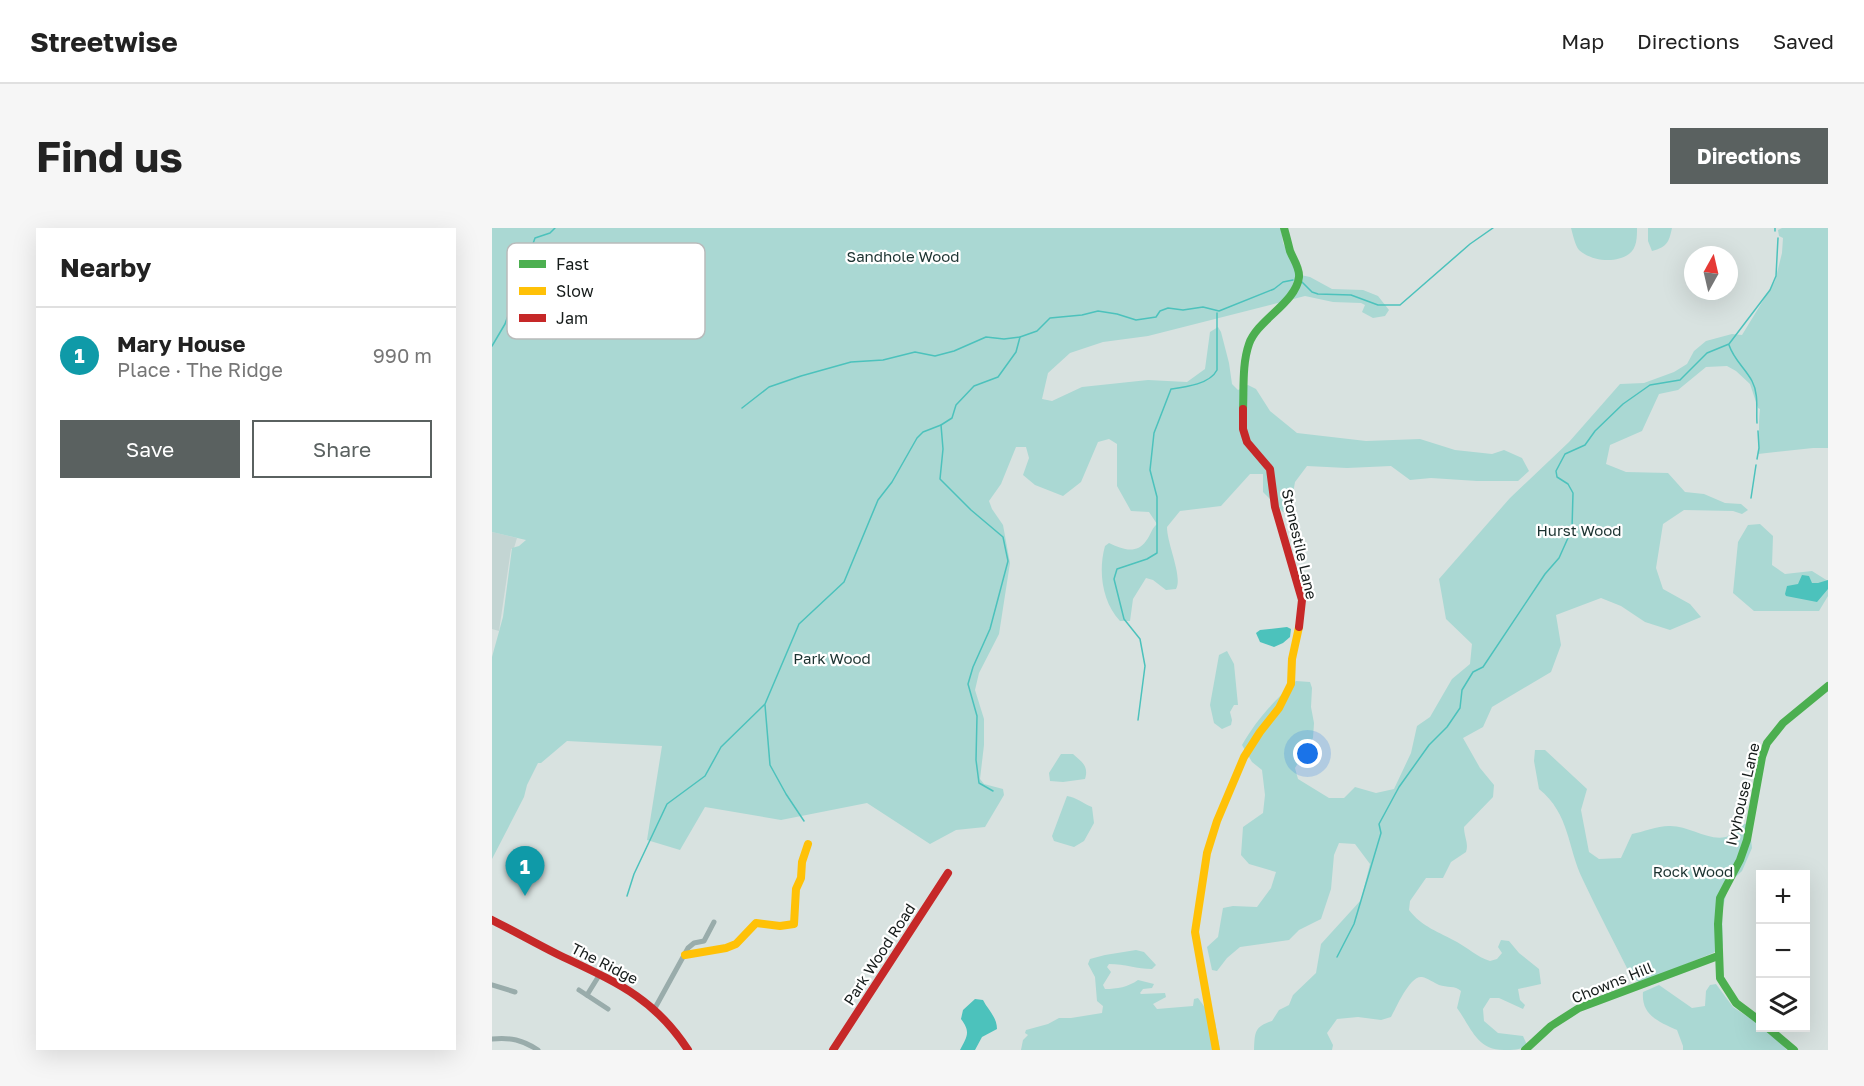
<!DOCTYPE html>
<html lang="en">
<head>
<meta charset="utf-8">
<style>
	:root { --surface:#fff; --page:#f6f6f6; --text:#222; --muted:#767676; --line:#e0e0e0; --accent:#5a6160 }
	body { margin:0; font-family:"Golos Text",sans-serif; background:var(--page); color:var(--text) }
	.controls { position:absolute; right:18px; bottom:18px; display:grid; overflow:hidden; border-radius:0px; box-shadow:0 6px 24px #0002 }
	.controls button { width:54px; height:54px; display:grid; place-items:center; padding:0; border:0; border-bottom:2px solid var(--line); background:var(--surface); color:var(--text); font:30px sans-serif }
	.compass { position:absolute; left:1192px; top:18px; width:54px; height:54px; border-radius:50%; background:var(--surface); box-shadow:0 6px 24px #0002; rotate:8deg }
	.you { position:absolute; left:816px; top:526px; width:21px; height:21px; margin:-15px; border:4px solid #fff; border-radius:50%; background:#1a73e8; box-shadow:0 0 0 9px #1a73e833 }
	.badge { display:grid; place-items:center; width:39px; height:39px; border-radius:50%; background:var(--accent); color:#fff; font-size:20px; font-weight:700 }
	.pin { position:absolute; translate:-50% -50px; filter:drop-shadow(0 2px 3px #0008) }
	.pin::after { content:''; position:absolute; top:32px; width:21px; height:18px; background:inherit; clip-path:polygon(0 0,100% 0,50% 100%) }
	.list { margin:0; padding:0; list-style:none }
	h2 { display:flex; justify-content:space-between; align-items:center; height:78px; margin:0; padding:0 24px; font-size:26px }
	h2 small { font-size:20px; font-weight:400; color:var(--muted) }
	.list li { display:grid; grid-template-columns:39px 1fr auto; gap:18px; align-items:center; box-sizing:border-box; height:96px; padding:0 24px; border-top:2px solid var(--line) }
	.list b { display:block; font-size:22px; white-space:nowrap }
	.list p { margin:0; font-size:20px; white-space:nowrap; color:var(--muted) }
	.list em { font-size:20px; font-style:normal; color:var(--muted) }
	.actions { display:flex; gap:12px; padding:18px 24px }
	.actions a { flex:1; padding:14px 0; border:2px solid var(--accent); border-radius:0px; text-align:center; font-size:21px; color:var(--accent) }
	.actions .main { background:var(--accent); color:#fff }
	.icon { flex:none; width:33px; height:33px; fill:none; stroke:currentColor; stroke-width:2; stroke-linecap:round; stroke-linejoin:round }
	.map { position:relative; flex:none; width:1336px; height:822px; overflow:hidden; border-radius:0px }
	header { display:flex; align-items:center; gap:36px; box-sizing:border-box; height:84px; padding:0 30px; background:var(--surface); border-bottom:2px solid var(--line) }
	header strong { font-size:28px }
	nav { display:flex; gap:33px; margin-inline-start:auto; font-size:21px }
	.intro { display:flex; align-items:center; justify-content:space-between; box-sizing:border-box; height:144px; padding:0 36px }
	h1 { margin:0; font-size:42px }
	.button { padding:15px 27px; border-radius:0px; background:var(--accent); color:#fff; font-size:21px; font-weight:700 }
	main { display:flex; gap:36px; padding:0 36px }
	aside { flex:1; background:var(--surface); border-radius:0px; box-shadow:0 6px 24px #0002 }
	.map>svg:first-child { display:block }
</style>
</head>
<body>
<header>
<strong>Streetwise</strong>
<nav><a>Map</a><a>Directions</a><a>Saved</a></nav>
</header>
<div class="intro"><h1>Find us</h1><a class="button">Directions</a></div>
<main>
<aside>
<h2>Nearby<small></small></h2>
<ul class="list">
<li><span class="badge" style="background:#0f9aa8">1</span><div><b>Mary House</b><p>Place · The Ridge</p></div><em>990 m</em></li>
</ul>
<div class="actions"><a class="main">Save</a><a>Share</a></div>
</aside>
<div class="map">
<svg width="1336" height="822" viewBox="0 0 1336 822">
	<rect width="100%" height="100%" fill="#d8e2e0"/>
	<path fill="#c3d5d3" d="M0 304 25 310 22 320 19 321 7 403 0 401Z"/>
	<g fill="#aad8d3">
		<path d="M0 0H789L791 15 802 37 804 46 818 49 840 61 871 62 886 68 897 82 893 88 881 90 870 84 873 77 869 75 841 74 813 68 656 108 611 114 578 125 556 145 550 171 560 173 590 159 656 152 695 154 713 141 718 104 726 99 729 104 737 135 740 156 746 162 756 157 764 161 778 183 805 205 874 213 928 211 963 222 1000 226 1012 222 1030 230 1037 243 1026 253H985L939 250 918 252 899 238 855 240 815 238 803 254 798 282 791 284 771 264V246H758L729 278 688 283 675 299C675 316 691 349 684 361L674 362 661 352 654 350 641 371 638 393H628C610 374 606 343 613 318L617 315C630 321 644 327 654 313 659 307 659 301 665 296L657 284 639 283 625 258V216L617 211 606 214 589 254 571 268 543 257 531 247 537 230 534 219H524L509 256 497 273 500 281 511 297 518 335 507 406 487 445 483 462 492 491V517L488 551 492 556 511 561 512 567 493 599 464 602 438 616 375 575 289 592 213 579 188 622 155 612 170 518 75 513 49 535H46L35 557 32 569 0 631V429L11 389 20 320 27 318 34 312 0 304Z"/>
		<path d="M1079 0H1145C1145 9 1145 20 1137 26 1123 36 1099 33 1087 22 1083 17 1081 7 1079 0Z"/>
		<path d="M1156 0H1180C1177 14 1175 19 1160 23L1156 13Z"/>
		<path d="M1290 0H1336V220H1321L1266 226C1268 211 1266 196 1268 181L1266 180 1258 156 1244 143 1235 138 1214 139 1186 162 1167 166 1150 203 1118 217 1114 236 1134 244 1176 245 1193 264 1212 266 1233 275 1249 276 1256 282 1250 286 1241 283 1192 282 1171 296 1164 340 1171 361 1198 376 1209 389 1178 402 1153 394 1129 378 1109 370 1064 387 1069 417 1059 444 1000 479 991 499 971 510 988 540 1002 557 1001 569 972 599C972 609 977 615 974 624L959 634 951 650H934L918 673 917 682C930 699 947 704 965 714 976 720 985 729 998 733L1005 731 1010 725 1006 719 1009 712 1017 713 1027 725 1047 741 1049 756 1026 761 1028 772 1033 777 1031 781 1007 770H998L991 781 992 793 1006 805 1031 808 1035 817C1028 822 1022 822 1012 822 985 822 980 801 965 780L969 763C963 757 955 760 947 757 942 755 936 750 930 749 918 747 904 780 899 789L889 792 866 789 845 791 835 805 841 817 840 822H762C763 804 762 799 780 793L787 782 797 777 801 767 824 745 829 716 869 672 878 636 863 616 847 615 842 627 839 661 829 691 807 702 797 712 748 719 735 730 725 743 720 742 715 719 726 709 731 680 741 678 765 679 779 660 784 644 757 636 749 627 751 599 771 585 773 567 770 542 760 534 750 517C765 491 781 474 804 453L818 454 820 460 819 479 822 495 821 510 803 540 806 551 837 570H852L863 559 884 565 902 561 919 525 925 498 938 489 960 451 978 436 980 416 954 391 947 351 1018 270 1077 214 1128 156 1152 155 1182 144 1195 136 1202 123 1214 113 1240 106 1250 107 1283 53 1290 25 1291 10 1287 8 1286 2Z"/>
		<path d="M1268 296 1281 308 1280 337 1293 346 1320 343 1336 353V368L1327 383H1262L1241 365 1246 314 1256 297Z"/>
		<path d="M735 423 742 436 746 477H742L738 484 740 492 739 497 730 501 722 495 718 477 727 427Z"/>
		<path d="M1043 522H1053L1095 561 1089 582 1097 624 1107 631 1129 630 1140 606C1151 604 1165 598 1177 598 1203 597 1229 626 1252 596L1257 595 1260 620 1250 643 1237 655 1230 683 1231 718 1221 725 1148 755 1139 748C1123 716 1106 684 1091 652 1075 619 1078 586 1047 561L1042 533Z"/>
		<path d="M569 526H581C590 534 597 538 593 551L571 554 558 553 557 545Z"/>
		<path d="M575 568C584 569 592 576 600 579L602 595 592 613 582 619 562 613 560 608Z"/>
		<path d="M644 722 652 724 664 737 660 741C645 741 633 736 617 736L615 739 619 744 611 757 613 761C625 761 636 759 646 752L662 756 660 760 651 761 648 765 649 766 673 765 674 769 661 776 665 781 701 778 702 771 706 770 723 793 728 822H529L531 812 536 807 533 805 534 802 556 796 567 790H579L610 785 611 778 605 773 603 749 596 736 598 731 613 727Z"/>
		<path d="M1224 756 1241 779 1268 797V800H1271L1288 814 1295 822H1191V818L1185 802C1167 794 1149 787 1151 764L1167 757 1200 780 1213 778 1214 763 1218 757Z"/>
	</g>
	<g fill="#4cc2bc">
		<path d="M1310 347 1317 348 1320 355H1326L1336 352V361L1325 374 1294 368 1293 366 1295 358 1306 356Z"/>
		<path d="M795 399 799 401 798 409 791 415 782 419 768 414 764 405 768 402Z"/>
		<path d="M483 771 491 772C496 782 505 789 505 801L490 809 483 822H468C475 809 479 804 469 791L471 782Z"/>
	</g>
	<g fill="none" stroke-linecap="round" stroke-linejoin="round">
		<g stroke="#4cc2bc" stroke-width="1.5">
			<path d="M1283 3V0"/>
			<path d="M810 54 820 64 826 66 859 67 886 77H908L978 16 1001 0"/>
			<path d="M1237 117C1242 132 1253 140 1260 153 1267 166 1264 182 1265 195"/>
			<path d="M0 118 13 96 43 10 58 5 63 0"/>
			<path d="M250 180 277 159 309 148 359 134 391 132 423 124 443 128 462 123 494 109 512 111 528 109 545 103 558 90 590 87 606 83 625 86 644 92 664 89 668 83 676 80 691 82 711 79 727 83 782 61 791 54 801 52"/>
			<path d="M449 197 451 221 448 251 479 282 511 309 516 333 498 401 481 439 476 456 485 488 484 532 487 555 501 563"/>
			<path d="M1265 231 1267 220 1266 203"/>
			<path d="M1259 270 1264 237"/>
			<path d="M273 477 278 537 294 566 312 593"/>
			<path d="M646 492 653 438 648 411 632 391 622 351 625 341 655 331 665 325V269L658 242 662 205 679 161C694 159 718 156 725 142V85"/>
			<path d="M135 668 142 646 175 576 213 548 229 519 273 476 307 396 352 354 386 272 400 254 425 210 431 204 449 197 460 190 464 177 482 158 506 149 524 124 528 109"/>
			<path d="M845 729 862 696 889 605 887 596 907 559 937 517 955 499 968 480 970 462 981 444 991 439 1053 346 1067 330 1080 301 1081 265 1076 256 1065 249 1064 243 1073 226 1093 217 1103 203 1131 176 1158 157 1188 152 1215 125 1237 116 1278 62 1284 48 1286 10"/>
		</g>
		<g stroke="#99acab" stroke-width="5">
			<path d="M0 757 23 764"/>
			<path d="M87 762 116 781"/>
			<path d="M95 767 108 746"/>
			<path d="M163 780 196 720 202 715 212 713 222 694"/>
			<path d="M0 811C18 809 31 812 46 822"/>
		</g>
		<g stroke="#4caf50" stroke-width="8">
			<path d="M751 181C752 160 750 136 757 116 765 92 804 75 807 49 808 40 801 31 798 23 796 15 794 7 792 0"/>
			<path d="M1268 793 1244 775 1228 750 1226 696 1228 670 1248 632 1255 612 1270 529 1275 515 1291 495 1336 458"/>
			<path d="M1276 800 1302 822"/>
			<path d="M1033 822 1059 798 1087 780 1226 728"/>
		</g>
		<g stroke="#ffc107" stroke-width="8">
			<path d="M193 727 234 720 244 716 264 695 288 698 302 696 304 661 309 650 310 634 316 616"/>
			<path d="M724 822 703 704 715 625 725 593 752 529 768 504 787 480 799 456 800 431 807 399"/>
		</g>
		<g stroke="#c62828" stroke-width="8">
			<path d="M751 181V201L755 214 778 241 783 279 810 372 807 399"/>
			<path d="M0 692C22 703 43 715 65 726 121 753 161 768 196 822"/>
			<path d="M341 822 456 645"/>
		</g>
	</g>
	<g text-anchor="middle" dominant-baseline="central" stroke-width="4.5" stroke-linejoin="round" paint-order="stroke">
		<g font-size="15" fill="#1c3331" stroke="#fff">
			<text x="411" y="28">Sandhole Wood</text>
			<text x="1087" y="302">Hurst Wood</text>
			<text x="340" y="430">Park Wood</text>
			<text x="1201" y="643">Rock Wood</text>
		</g>
		<g font-size="15" fill="#161c1b" stroke="#fff">
			<text transform="translate(808 316) rotate(77)">Stonestile Lane</text>
			<text transform="translate(1250 566) rotate(-77)">Ivyhouse Lane</text>
			<text transform="translate(387 726) rotate(-57)">Park Wood Road</text>
			<text transform="translate(113 735) rotate(27)">The Ridge</text>
			<text transform="translate(1120 754) rotate(-22)">Chowns Hill</text>
		</g>
	</g>
	<rect x="15" y="15" width="198" height="96" rx="9" fill="#fff" stroke="#b9bbbb" stroke-width="1.5"/>
	<rect x="27" y="32" width="27" height="8" fill="#4caf50"/>
	<rect x="27" y="59" width="27" height="8" fill="#ffc107"/>
	<rect x="27" y="86" width="27" height="8" fill="#c62828"/>
	<g font-size="16" fill="#161c1b">
		<text x="64" y="42">Fast</text>
		<text x="64" y="69">Slow</text>
		<text x="64" y="96">Jam</text>
	</g>
</svg>
<div class="controls">
<button>+</button>
<button>−</button>
<button><svg class="icon" aria-label="layers" viewBox="0 0 24 24"><path d="M12 4l9 5-9 5-9-5zM3 14l9 5 9-5"/></svg></button>
</div>
<svg class="compass" viewBox="-18 -18 36 36"><path d="M0-13l5 13h-10z" fill="#e53935"/><path d="M0 13l5-13h-10z" fill="#767676"/></svg>
<div class="you"></div>
<div class="pin badge" style="left:33px;top:668px;background:#0f9aa8">1</div>
</div>
</main>
</body>
</html>
